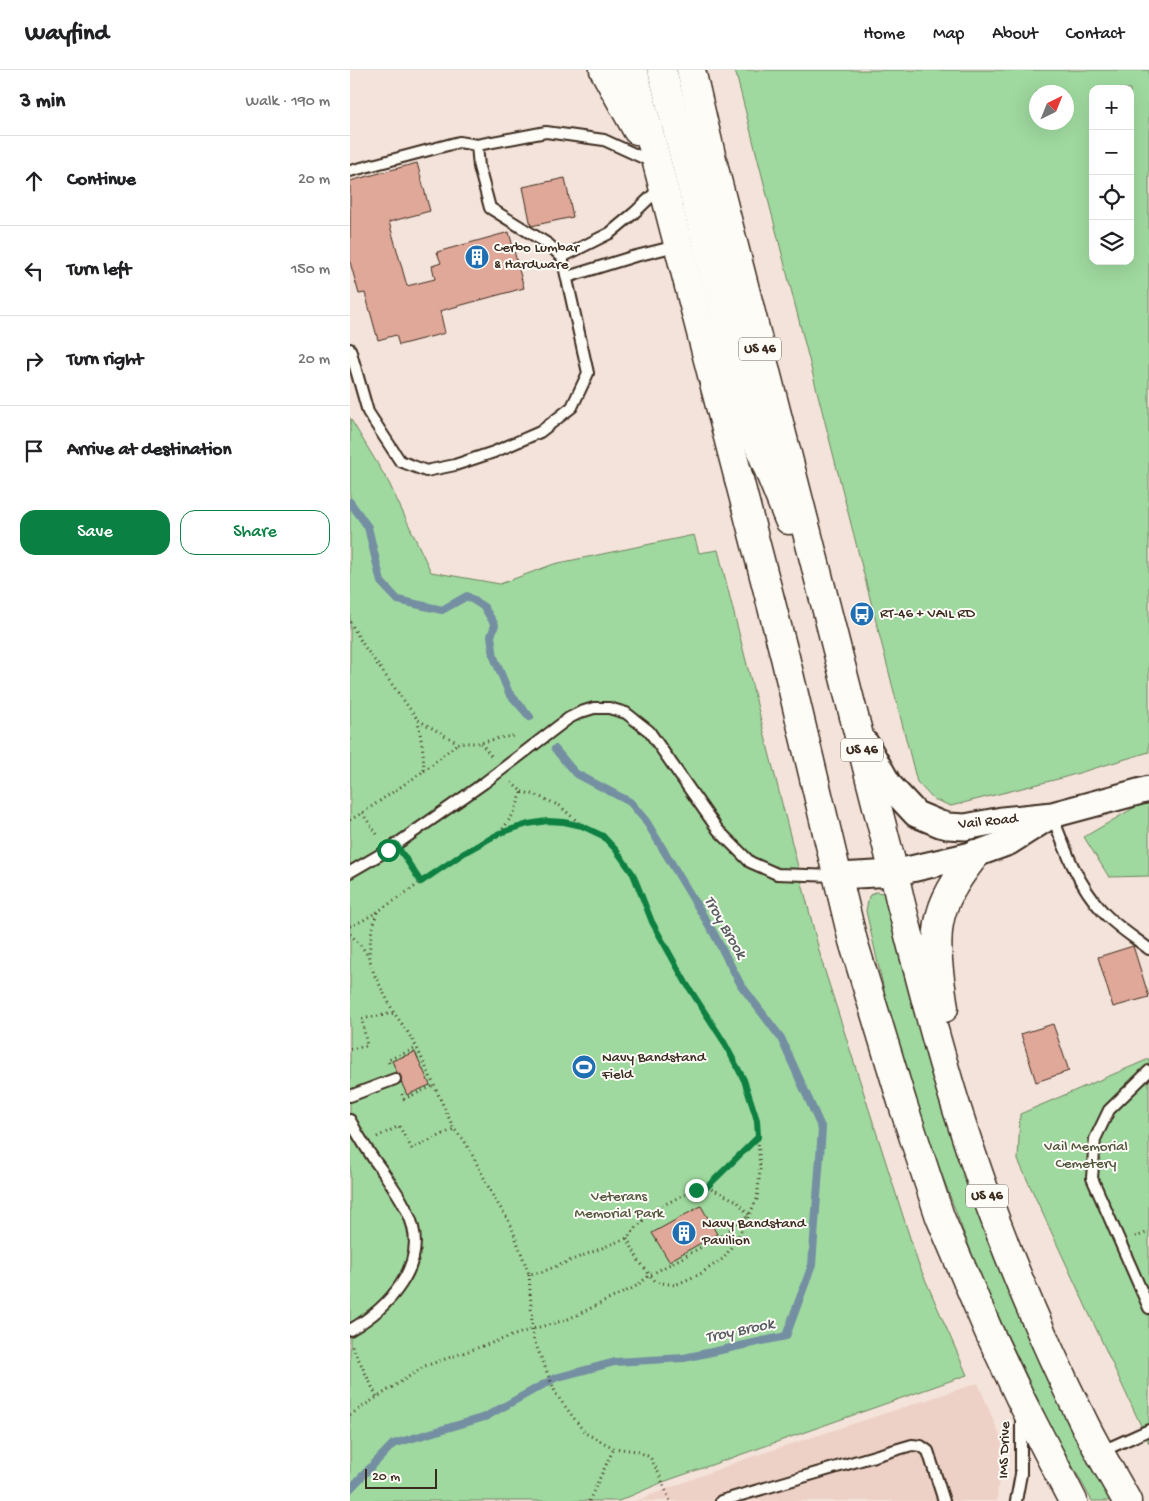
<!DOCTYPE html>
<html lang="en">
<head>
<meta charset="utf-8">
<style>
	:root { --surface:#fff; --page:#f2f2f2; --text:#202124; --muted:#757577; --line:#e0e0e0; --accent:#0b8043 }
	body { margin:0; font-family:"Gochi Hand",sans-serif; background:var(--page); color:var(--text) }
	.controls { position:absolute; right:15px; top:15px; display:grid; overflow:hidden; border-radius:10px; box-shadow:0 5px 20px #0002 }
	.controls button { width:45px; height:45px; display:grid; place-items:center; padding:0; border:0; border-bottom:1px solid var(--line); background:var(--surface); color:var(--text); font:25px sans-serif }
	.compass { position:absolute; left:679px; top:15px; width:45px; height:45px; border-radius:50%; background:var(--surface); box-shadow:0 5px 20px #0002; rotate:43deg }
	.scale { position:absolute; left:15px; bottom:12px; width:72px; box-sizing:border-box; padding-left:5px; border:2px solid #3b2a1e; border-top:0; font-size:14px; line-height:18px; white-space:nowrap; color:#3b2a1e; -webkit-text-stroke:4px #fdfcf7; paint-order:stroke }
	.stop { position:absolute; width:15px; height:15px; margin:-11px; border:4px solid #0b8043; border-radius:50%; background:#fff }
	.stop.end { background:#0b8043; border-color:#fff; box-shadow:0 1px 5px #0008 }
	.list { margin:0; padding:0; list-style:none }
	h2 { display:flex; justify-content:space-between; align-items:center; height:65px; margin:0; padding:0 20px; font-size:21px }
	h2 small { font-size:16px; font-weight:400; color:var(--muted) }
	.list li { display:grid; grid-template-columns:32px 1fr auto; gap:15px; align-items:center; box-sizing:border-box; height:90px; padding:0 20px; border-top:1px solid var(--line) }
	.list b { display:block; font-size:19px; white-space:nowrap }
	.list em { font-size:16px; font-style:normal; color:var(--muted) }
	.actions { display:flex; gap:10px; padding:15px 20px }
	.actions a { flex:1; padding:11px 0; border:1px solid var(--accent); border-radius:15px; text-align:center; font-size:18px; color:var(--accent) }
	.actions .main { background:var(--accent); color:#fff }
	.icon { flex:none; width:28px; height:28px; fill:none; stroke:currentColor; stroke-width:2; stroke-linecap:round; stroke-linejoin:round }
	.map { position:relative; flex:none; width:799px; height:1431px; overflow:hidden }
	header { display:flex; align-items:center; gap:30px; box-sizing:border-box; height:70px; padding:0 25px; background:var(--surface); border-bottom:1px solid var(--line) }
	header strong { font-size:24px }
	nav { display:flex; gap:28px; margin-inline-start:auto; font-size:18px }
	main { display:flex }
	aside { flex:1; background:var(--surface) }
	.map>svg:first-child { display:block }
</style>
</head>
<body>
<header>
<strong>Wayfind</strong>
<nav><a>Home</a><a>Map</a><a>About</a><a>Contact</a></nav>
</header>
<main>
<aside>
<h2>3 min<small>Walk · 190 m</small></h2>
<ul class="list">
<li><svg class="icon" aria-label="ahead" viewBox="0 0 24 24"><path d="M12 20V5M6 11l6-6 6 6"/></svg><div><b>Continue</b></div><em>20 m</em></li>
<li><svg class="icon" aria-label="left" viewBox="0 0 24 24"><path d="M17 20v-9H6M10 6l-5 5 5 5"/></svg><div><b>Turn left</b></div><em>150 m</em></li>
<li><svg class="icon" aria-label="right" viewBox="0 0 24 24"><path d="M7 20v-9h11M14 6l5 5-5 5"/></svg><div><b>Turn right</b></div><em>20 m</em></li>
<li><svg class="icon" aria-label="arrive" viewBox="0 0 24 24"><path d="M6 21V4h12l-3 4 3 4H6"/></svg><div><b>Arrive at destination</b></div></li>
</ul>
<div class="actions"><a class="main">Save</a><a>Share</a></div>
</aside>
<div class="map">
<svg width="799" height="1431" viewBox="0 0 799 1431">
	<rect width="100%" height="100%" fill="#f4e3da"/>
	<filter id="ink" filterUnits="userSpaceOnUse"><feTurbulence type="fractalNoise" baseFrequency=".02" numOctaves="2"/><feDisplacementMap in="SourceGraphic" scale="10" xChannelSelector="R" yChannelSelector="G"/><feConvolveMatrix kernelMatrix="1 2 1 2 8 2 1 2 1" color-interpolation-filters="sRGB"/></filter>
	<g filter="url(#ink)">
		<path fill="#eed1c6" d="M628 1313 652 1371 647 1431H285L395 1389Z"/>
		<g fill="#9fd99f" stroke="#6d825e" fill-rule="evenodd">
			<path d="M385 0H799V682L712 708 601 736 583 729 567 712ZM743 19H780V191H743ZM686 22H716V52H686Z"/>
			<path d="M0 348 39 413 81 502 150 514 204 494 344 465 349 483 368 480 472 892 568 1193 617 1305 313 1412 269 1431H0Z"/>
			<path d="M799 729V806L759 807 734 767Z"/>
			<path d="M525 822 534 823 539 830 762 1431H742L701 1357 634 1216 572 1052 537 933 516 841 519 826Z"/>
			<path d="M799 989V1373L668 1090 670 1044Z"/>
		</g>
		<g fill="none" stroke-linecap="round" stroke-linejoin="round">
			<g stroke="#758fa2" stroke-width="8">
				<path d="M0 432 18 457 31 512 48 530 92 540 117 526 134 537 145 555 141 566 144 587 159 623 180 647"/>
				<path d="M0 1419 43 1374 135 1347 205 1308 265 1292 334 1288 436 1266 462 1195 472 1059 431 968 391 915 363 862 296 751 280 732 225 703 205 679"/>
			</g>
		</g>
		<g fill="#e0a898" stroke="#3b2a1e">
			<path d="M67 93 80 141 39 152 57 216 85 209 82 196 91 193 87 182 159 162 174 218 90 241 95 263 49 275 46 265 28 270 15 223 9 224 0 192V111Z"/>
			<path d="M215 108 223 147 181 156 173 117Z"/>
			<path d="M783 876 799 927 763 937 748 887Z"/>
			<path d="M703 954 719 1001 686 1012 671 964Z"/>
			<path d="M65 982 80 1015 57 1025 42 991Z"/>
			<path d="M351 1136 367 1164 319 1191 302 1163Z"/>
		</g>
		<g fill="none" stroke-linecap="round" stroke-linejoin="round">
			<defs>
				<g id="service">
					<path d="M0 101 109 72 127 75"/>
					<path d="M212 187 260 163 284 143 310 118"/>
					<path d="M217 207 282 187 326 176"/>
					<path d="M0 279 18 342 50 391 76 401 105 395 144 382 190 362 222 337 238 303 212 187 198 174 140 138 129 97 127 75 196 62 254 70 302 92"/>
					<path d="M702 745C715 780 728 815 754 843 766 856 785 868 799 879"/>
					<path d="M0 802 38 780 134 713 219 648 231 642 244 638H259L276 643 299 661 368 760 400 792 427 804 486 806"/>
					<path d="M799 1001 759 1040 745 1069 742 1108 799 1238"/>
					<path d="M0 1026 45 1009"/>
					<path d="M0 1050C10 1069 21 1086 33 1102 59 1140 80 1170 51 1214 38 1234 21 1248 0 1260"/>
					<path d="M750 1382 799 1360"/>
					<path d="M371 1431 562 1375 571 1376 578 1381 594 1431"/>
					<path d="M666 1431 671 1404V1346"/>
				</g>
				<g id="tertiary">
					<path d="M516 674 539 715 566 744 590 754 598 756 615 757 652 750 702 745 799 719"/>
					<path d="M488 806 544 803 626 784 659 772 697 748"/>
				</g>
				<g id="trunk">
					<path d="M254 0 287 60"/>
					<path d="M283 0 435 587 503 871 553 1035 590 1147 639 1262 671 1330 723 1431"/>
					<path d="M312 0 407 371 439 450"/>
					<path d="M341 0 365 102 544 803 550 830C568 900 585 970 607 1039 641 1147 684 1253 735 1355 748 1381 763 1406 777 1431"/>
					<path d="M594 938C590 909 583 873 591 844 597 822 612 802 626 784"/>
				</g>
			</defs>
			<use href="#service" stroke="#3b2a1e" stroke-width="14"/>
			<use href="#tertiary" stroke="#3b2a1e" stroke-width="29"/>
			<use href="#trunk" stroke="#3b2a1e" stroke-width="31"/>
			<g stroke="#3b2a1e" stroke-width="3" stroke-dasharray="1 4" stroke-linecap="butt">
				<path d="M0 552 14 576 68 650 108 673H131L148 668 164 666"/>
				<path d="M131 673 142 687"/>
				<path d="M74 701 108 673"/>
				<path d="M172 722 186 725 210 736 231 755"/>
				<path d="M12 743 29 767"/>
				<path d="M0 750 12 743 74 701 73 681 68 651"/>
				<path d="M150 763 164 743 172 722 161 712"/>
				<path d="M55 788 71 812"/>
				<path d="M0 856 12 851 27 842C50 827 73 811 96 795 112 784 132 770 151 762 190 747 238 745 266 780 272 788 279 797 284 805 291 820 295 836 302 851 310 868 320 884 329 901 360 956 402 1001 408 1067L357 1117 336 1124 307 1138 298 1145 277 1168 192 1202 179 1204 160 1153 144 1128 121 1082 113 1069 104 1059 67 978 57 961 44 943 24 904 19 887 21 864 27 842"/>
				<path d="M0 864 12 877 18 886"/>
				<path d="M0 979 17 976 12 949 44 943"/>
				<path d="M39 993 38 990 67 978"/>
				<path d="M52 1024 54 1029 83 1016"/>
				<path d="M27 1067 49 1056 62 1079 104 1059"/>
				<path d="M357 1117 387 1131 399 1145"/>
				<path d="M785 1167 799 1162"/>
				<path d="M277 1168 289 1191 300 1205 370 1167 398 1146"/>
				<path d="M179 1204 183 1268 206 1324 235 1363 264 1378 286 1381 300 1387 309 1404 320 1431"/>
				<path d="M2 1276 27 1327"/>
				<path d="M0 1345 75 1296 182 1259 216 1250 285 1217 300 1205 306 1212 325 1215 350 1204 374 1188 389 1165 407 1129 410 1101 408 1067"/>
				<path d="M239 1431 264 1378"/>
			</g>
			<use href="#service" stroke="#fdfcf7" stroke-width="10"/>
			<use href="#tertiary" stroke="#fdfcf7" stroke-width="25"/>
			<use href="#trunk" stroke="#fdfcf7" stroke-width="28"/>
		</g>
	</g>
	<g fill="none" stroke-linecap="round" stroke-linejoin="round" filter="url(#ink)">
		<path stroke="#0b8043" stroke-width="6" d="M38 780 46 774 71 812 114 783 150 763 178 754 197 751 214 752 232 756 253 766 266 780 283 804 302 852 336 913 374 972 394 1010 407 1050 408 1067 357 1117 346 1120"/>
	</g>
	<defs>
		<symbol id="building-disc" viewBox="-11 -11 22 22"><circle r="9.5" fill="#1f6fb2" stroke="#fdfcf7"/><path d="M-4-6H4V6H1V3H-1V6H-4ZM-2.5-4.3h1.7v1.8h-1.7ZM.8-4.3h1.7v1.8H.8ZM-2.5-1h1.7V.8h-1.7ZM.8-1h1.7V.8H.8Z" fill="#fff"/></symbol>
		<symbol id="bus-disc" viewBox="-11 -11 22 22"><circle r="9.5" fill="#1f6fb2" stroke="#fdfcf7"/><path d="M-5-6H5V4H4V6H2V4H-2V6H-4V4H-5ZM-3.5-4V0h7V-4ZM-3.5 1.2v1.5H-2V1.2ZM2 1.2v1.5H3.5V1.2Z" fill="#fff"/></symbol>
		<symbol id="stadium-disc" viewBox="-11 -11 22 22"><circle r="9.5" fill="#1f6fb2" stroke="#fdfcf7"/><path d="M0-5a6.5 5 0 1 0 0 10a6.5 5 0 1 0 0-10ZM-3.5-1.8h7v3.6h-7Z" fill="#fff"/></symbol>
	</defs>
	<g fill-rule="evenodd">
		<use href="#building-disc" x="113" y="173" width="28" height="28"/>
		<use href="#bus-disc" x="498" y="530" width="28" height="28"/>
		<use href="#stadium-disc" x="220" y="983" width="28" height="28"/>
		<use href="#building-disc" x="320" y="1149" width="28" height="28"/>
	</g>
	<g text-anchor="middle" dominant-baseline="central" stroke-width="4" stroke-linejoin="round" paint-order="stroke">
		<g fill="#fdfcf7" stroke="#75695f" stroke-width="1">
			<rect x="389" y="267.5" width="42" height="23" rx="4"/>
			<rect x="491" y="668.5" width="42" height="23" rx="4"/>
			<rect x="616" y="1114.5" width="42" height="23" rx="4"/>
		</g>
		<g font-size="14" font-weight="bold" fill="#3b2a1e">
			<text x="410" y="279">US 46</text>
			<text x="512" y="680">US 46</text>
			<text x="637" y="1126">US 46</text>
		</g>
		<g font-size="15" fill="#3b2a1e" stroke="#fdfcf7" text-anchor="start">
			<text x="144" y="178">Cerbo Lumbar<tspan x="144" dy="17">&amp; Hardware</tspan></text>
			<text x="530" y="544">RT-46 + VAIL RD</text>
			<text x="252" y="988">Navy Bandstand<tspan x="252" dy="17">Field</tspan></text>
			<text x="352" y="1154">Navy Bandstand<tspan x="352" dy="17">Pavilion</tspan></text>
		</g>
		<g font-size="15" fill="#3b2a1e" stroke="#fdfcf7">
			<text transform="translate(638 752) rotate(-6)">Vail Road</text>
			<text transform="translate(655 1380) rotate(-88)">IMS Drive</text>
		</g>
		<g font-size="15" fill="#54563e" stroke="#fdfcf7">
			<text x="736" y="1077">Vail Memorial<tspan x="736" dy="17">Cemetery</tspan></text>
			<text x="269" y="1127">Veterans<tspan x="269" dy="17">Memorial Park</tspan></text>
		</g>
		<g font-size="16" font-style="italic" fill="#585c60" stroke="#fdfcf7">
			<text transform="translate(374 858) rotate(60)">Troy Brook</text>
			<text transform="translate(390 1262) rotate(-12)">Troy Brook</text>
		</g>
	</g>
</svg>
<div class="controls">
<button>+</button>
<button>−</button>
<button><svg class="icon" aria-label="locate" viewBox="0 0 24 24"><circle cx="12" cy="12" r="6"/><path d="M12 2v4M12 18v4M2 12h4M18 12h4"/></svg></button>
<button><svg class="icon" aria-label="layers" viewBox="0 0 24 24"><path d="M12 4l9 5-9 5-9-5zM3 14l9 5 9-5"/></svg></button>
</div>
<svg class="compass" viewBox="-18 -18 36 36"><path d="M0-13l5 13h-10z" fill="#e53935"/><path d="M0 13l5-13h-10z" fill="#757577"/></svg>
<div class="scale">20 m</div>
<div class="stop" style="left:38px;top:780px"></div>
<div class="stop end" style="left:346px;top:1120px"></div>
</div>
</main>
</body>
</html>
